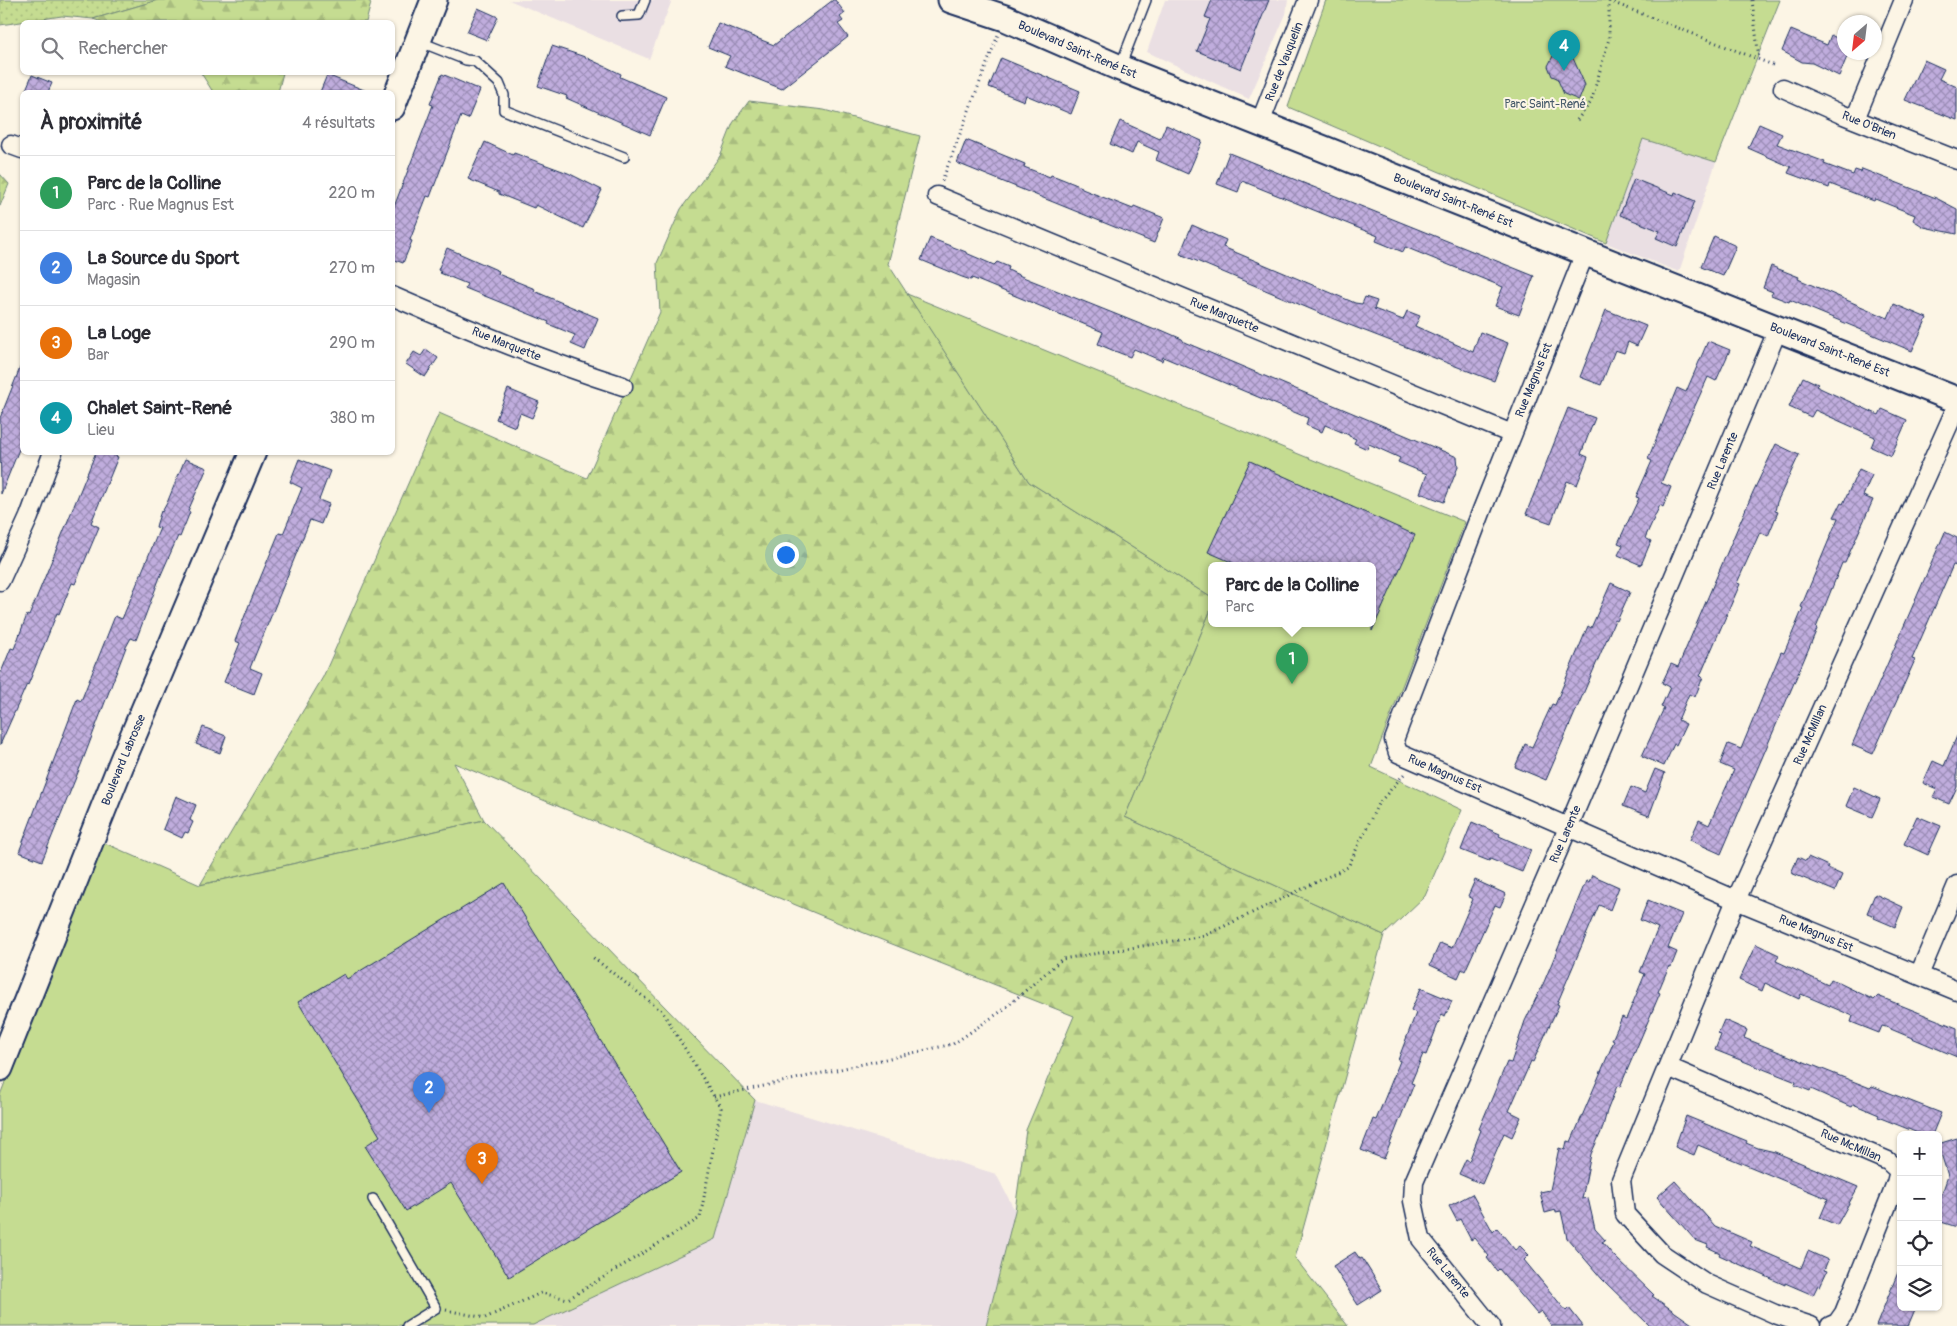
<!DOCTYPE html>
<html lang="fr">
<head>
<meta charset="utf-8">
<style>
	:root { --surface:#fff; --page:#f2f2f3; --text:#2b2b33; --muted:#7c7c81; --line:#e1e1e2; --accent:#111827 }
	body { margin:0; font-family:Pangolin,sans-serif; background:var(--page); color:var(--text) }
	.controls { position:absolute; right:15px; bottom:15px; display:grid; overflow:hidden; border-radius:8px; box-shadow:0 1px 4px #0004 }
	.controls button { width:45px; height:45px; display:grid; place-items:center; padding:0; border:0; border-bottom:1px solid var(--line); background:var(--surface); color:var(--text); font:25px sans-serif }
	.compass { position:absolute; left:1837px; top:15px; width:45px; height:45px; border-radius:50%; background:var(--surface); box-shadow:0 1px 4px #0004; rotate:208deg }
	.you { position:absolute; left:785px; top:554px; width:18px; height:18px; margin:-12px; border:4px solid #fff; border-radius:50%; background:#1a73e8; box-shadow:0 0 0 8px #1a73e833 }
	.badge { display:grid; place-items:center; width:32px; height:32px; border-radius:50%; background:var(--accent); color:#fff; font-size:16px; font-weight:700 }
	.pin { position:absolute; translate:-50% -41px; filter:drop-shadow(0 1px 2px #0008) }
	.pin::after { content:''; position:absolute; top:26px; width:18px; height:15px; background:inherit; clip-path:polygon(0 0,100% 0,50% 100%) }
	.popup { position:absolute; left:1208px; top:562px; width:168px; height:65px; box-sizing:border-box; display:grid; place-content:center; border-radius:8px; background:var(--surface); filter:drop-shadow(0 1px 4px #0005); font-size:16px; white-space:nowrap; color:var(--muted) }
	.popup b { font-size:19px; color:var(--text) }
	.popup::after { content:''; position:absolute; left:50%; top:100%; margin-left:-10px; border:10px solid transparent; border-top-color:var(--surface) }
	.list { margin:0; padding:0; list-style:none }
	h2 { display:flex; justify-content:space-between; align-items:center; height:65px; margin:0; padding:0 20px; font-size:21px }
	h2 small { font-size:16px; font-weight:400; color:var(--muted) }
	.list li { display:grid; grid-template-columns:32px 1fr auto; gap:15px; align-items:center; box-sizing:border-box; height:75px; padding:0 20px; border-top:1px solid var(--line) }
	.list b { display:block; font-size:19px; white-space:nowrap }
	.list p { margin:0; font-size:16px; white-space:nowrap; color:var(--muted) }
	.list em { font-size:16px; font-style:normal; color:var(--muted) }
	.icon { flex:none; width:28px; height:28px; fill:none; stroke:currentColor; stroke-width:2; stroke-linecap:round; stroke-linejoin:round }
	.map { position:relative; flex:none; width:1957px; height:1326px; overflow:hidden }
	.search { position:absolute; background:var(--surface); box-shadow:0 1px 4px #0004; left:20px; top:20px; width:375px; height:55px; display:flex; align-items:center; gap:12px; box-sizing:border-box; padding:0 18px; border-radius:8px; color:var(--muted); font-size:19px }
	.panel { position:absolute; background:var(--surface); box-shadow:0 1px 4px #0004; left:20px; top:90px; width:375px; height:365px; border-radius:8px }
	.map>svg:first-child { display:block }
</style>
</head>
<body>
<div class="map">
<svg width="1957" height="1326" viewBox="0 0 1957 1326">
	<defs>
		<pattern id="grass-dots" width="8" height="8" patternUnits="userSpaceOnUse" patternTransform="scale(1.25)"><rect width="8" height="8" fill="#c5dc91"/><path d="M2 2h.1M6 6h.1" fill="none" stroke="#a9bd7f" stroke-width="1.8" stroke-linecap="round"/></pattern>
		<pattern id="forest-firs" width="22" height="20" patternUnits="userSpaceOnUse" patternTransform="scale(1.25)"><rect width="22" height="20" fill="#c5dc91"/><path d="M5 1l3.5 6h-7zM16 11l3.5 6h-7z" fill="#a9bd7f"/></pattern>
		<pattern id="building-cross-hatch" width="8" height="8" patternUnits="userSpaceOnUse" patternTransform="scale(1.25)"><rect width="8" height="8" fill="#c0addd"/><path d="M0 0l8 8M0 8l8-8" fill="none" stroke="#9b8db6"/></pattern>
	</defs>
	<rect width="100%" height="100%" fill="#fcf5e5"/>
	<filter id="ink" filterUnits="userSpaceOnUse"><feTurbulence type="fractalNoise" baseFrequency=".02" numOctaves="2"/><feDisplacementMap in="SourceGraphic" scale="10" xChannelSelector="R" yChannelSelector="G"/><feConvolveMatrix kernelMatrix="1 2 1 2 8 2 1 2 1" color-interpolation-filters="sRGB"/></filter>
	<g filter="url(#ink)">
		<g fill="#eadfe3">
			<path d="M509 0H672L649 59Z"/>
			<path d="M1165 0H1288L1286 14 1249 99 1147 52Z"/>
			<path d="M1643 139 1716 162 1679 272 1606 243Z"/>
			<path d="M755 1100 996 1174 1015 1211 986 1326H515L533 1325 715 1239Z"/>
		</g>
		<path fill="url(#grass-dots)" stroke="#708678" d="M0 0H158L93 19 62 16 0 25Z"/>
		<g fill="url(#forest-firs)" stroke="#708678">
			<path d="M158 0H367L371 3 366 22H102L93 19Z"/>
			<path d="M201 73H283L278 92H213Z"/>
			<path d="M749 101 824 110 920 136 888 264 1029 482 1212 598V607L1125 817 1384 935 1295 1258 1348 1326H986L1015 1211 1026 1130 1074 1016 844 925 454 763 484 820 200 885 323 677 439 413 587 478 660 312 657 263 681 209 720 156 733 123Z"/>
			<path d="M0 174 9 184 0 206Z"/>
		</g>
		<g fill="#c5dc91" stroke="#708678">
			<path d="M1326 0H1780L1716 162 1643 139 1606 243 1288 107Z"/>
			<path d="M907 294 1465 522 1371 767 1462 810 1425 896 1384 935 1125 817 1212 607V623H1372V565H1212V598L1029 482Z"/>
			<path d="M484 820 755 1100 715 1239 533 1325 0 1326V1095L100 841 200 885Z"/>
		</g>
		<g fill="url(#building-cross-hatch)" stroke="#1b2f5e">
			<path d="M833 0H835L845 13 840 17 843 21 838 24 848 37 782 89 725 66 730 56 708 47 718 23 774 45Z"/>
			<path d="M1212 0H1269L1241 69 1197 51 1210 19 1205 17Z"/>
			<path d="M478 8 498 17 487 40 467 32Z"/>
			<path d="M1791 30 1827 45 1831 35 1844 42V52H1849L1839 76 1812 63 1802 62 1782 51Z"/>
			<path d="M552 46 585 57 621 74 620 77 666 97 650 135 566 98 567 96 538 86Z"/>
			<path d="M1563 52 1572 56 1585 85 1579 100 1564 94 1557 78 1552 76 1548 66 1553 56Z"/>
			<path d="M1001 58 1080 91 1071 114 1026 95 1024 101 989 87Z"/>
			<path d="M1924 60 1944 69 1939 79 1957 87V120L1905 100Z"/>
			<path d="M442 74 480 90 468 119 461 116 430 197 427 196 410 240 412 241 403 263 392 259V212L433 105 430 104Z"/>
			<path d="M32 75 52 83 48 92H25Z"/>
			<path d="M327 75 369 92H320Z"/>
			<path d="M1120 121 1160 139 1166 125 1202 141 1188 174 1156 160 1159 152 1137 142 1132 154 1110 144Z"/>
			<path d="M1759 124 1782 134 1777 144 1825 162 1824 164 1853 175 1855 170 1861 172 1862 169 1936 198 1957 209V234L1924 227 1913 220 1915 215 1875 199 1874 201 1830 184 1829 188 1788 173 1791 167 1748 148Z"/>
			<path d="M966 140 1025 164 1024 167 1050 177 1051 175 1057 177 1082 187V189L1133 209 1134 206 1164 218 1154 243 957 163Z"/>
			<path d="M485 142 513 155 514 153 568 173 602 190 583 228 536 205 534 208 499 194V192L468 179Z"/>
			<path d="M1229 153 1534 276 1519 315 1495 306 1503 287 1405 247 1403 252 1376 241 1378 236 1242 181 1238 192 1217 184Z"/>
			<path d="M1634 179 1674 195 1675 192 1695 201 1677 247 1656 238 1660 231 1620 215Z"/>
			<path d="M1192 225 1226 240 1223 247 1355 303 1362 304 1365 297 1377 301 1374 309 1403 320 1407 311 1420 316 1415 326 1473 352 1480 332 1508 343 1494 381 1334 319 1180 254Z"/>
			<path d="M1714 236 1736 246 1723 276 1701 267Z"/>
			<path d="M930 238 966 252V253L994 265 997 262 1009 267 1008 270 1023 277 1155 330 1159 329 1182 339 1184 342 1457 457 1458 467 1444 502 1420 493 1427 474 1398 462 1400 458 1369 444 1367 449 1354 443 1356 439 1349 436V435L1325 425 1322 432 1306 425 1308 418 1163 357 1162 361 1134 349 1130 357 1112 350 1098 344 1103 332 972 278 971 280 962 277 921 260Z"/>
			<path d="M447 248 499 271 498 274 535 289 534 291 598 318 585 350 571 344 575 335 548 324 549 322 465 288 467 284 440 273 441 272 438 270Z"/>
			<path d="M1771 266 1799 277 1798 279 1888 318 1894 304 1927 318 1912 351 1790 300 1789 302 1771 295 1773 292 1763 288Z"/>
			<path d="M1606 310 1646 326 1637 346 1628 342 1624 353 1615 350 1601 385 1580 377Z"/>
			<path d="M1708 341 1730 350 1716 381 1708 377 1672 457 1661 483 1671 487 1663 507 1660 505 1645 538 1651 541 1641 565 1618 555 1623 545 1618 543 1639 498 1636 497 1652 461 1648 459 1677 388 1686 392Z"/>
			<path d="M426 349 438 358 425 377 406 364 414 352 421 356Z"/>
			<path d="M22 363V442L1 494 0 418Z"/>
			<path d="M1803 377 1818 384 1816 386 1824 390 1879 415 1882 409 1907 420 1891 456 1871 447 1875 437 1815 410 1811 417 1789 407Z"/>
			<path d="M508 389 539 402 532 418 520 413 515 427 496 419Z"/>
			<path d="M1568 408 1595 418 1581 454 1588 457 1577 485 1567 481 1551 523 1526 514Z"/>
			<path d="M1776 444 1799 455 1777 502 1775 511 1778 512 1768 536 1760 532 1737 583 1740 584 1700 676 1703 677 1695 697 1689 694 1678 720 1686 724 1676 745 1674 744 1664 766 1642 756 1664 708 1661 707 1670 687 1662 683 1671 664 1678 667 1753 492Z"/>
			<path d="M96 452H107L118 457 91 523 99 527 75 584 72 583 59 614 57 613 28 685 27 684 0 745V675L11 648 14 649 27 615 29 616Z"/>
			<path d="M185 459 207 468 188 511 190 512 180 537 178 536 160 577 136 640 131 638 126 647 81 765 42 861 19 852 77 699 81 701 115 616 122 619 136 586 160 528 156 527 157 523 161 511 162 512 167 503Z"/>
			<path d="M299 459 330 471 319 500 329 504 321 524 310 520 250 668 262 673 254 694 224 682 240 643 235 641 249 605 279 533 283 534 302 488 290 482Z"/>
			<path d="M1250 461 1415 535 1372 631V565H1238L1208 552Z"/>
			<path d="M1859 469 1872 475 1863 496 1873 500 1845 563H1842L1816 628 1817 629 1721 854 1690 840 1699 820 1709 825 1734 770 1720 764 1728 744 1741 749 1781 652 1784 653 1803 608 1801 607 1838 518 1834 517 1841 503 1843 504Z"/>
			<path d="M1945 532 1957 538V566L1953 565 1912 659 1915 660 1873 754 1852 745Z"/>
			<path d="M1611 583 1630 592 1617 621 1615 620 1546 780 1515 767 1525 744 1532 747 1552 704 1555 705 1588 626 1591 628Z"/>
			<path d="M203 727 226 736 220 753 196 744Z"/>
			<path d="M1957 736V787L1949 804 1933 797 1937 789 1923 783 1933 761 1944 766Z"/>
			<path d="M1655 769 1665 773 1649 816 1623 806 1631 787 1645 793Z"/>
			<path d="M1854 787 1880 799 1872 817 1846 806Z"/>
			<path d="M176 796 196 805 190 820 193 822 188 833 185 832 182 838 163 829Z"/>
			<path d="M1917 816 1941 826 1928 855 1904 844Z"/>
			<path d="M1472 822 1500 834 1499 836 1531 850 1522 872 1490 859 1489 861 1461 850Z"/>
			<path d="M1798 857 1806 861 1808 857 1828 866 1827 868 1842 875 1835 891 1791 873Z"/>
			<path d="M1592 875 1619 887 1610 910 1599 905 1557 1004 1559 1005 1551 1022 1533 1062 1531 1061 1509 1111 1521 1117 1512 1137 1504 1133 1482 1184 1459 1174 1466 1159 1469 1161 1481 1130 1479 1129 1507 1062 1511 1063 1525 1021 1544 982 1586 881 1589 882Z"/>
			<path d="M1475 880 1506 894 1500 907 1495 905 1465 971 1462 969 1458 978 1430 965 1440 943 1452 948 1473 899 1468 896Z"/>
			<path d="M504 883 681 1172 509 1277 451 1183 406 1211 365 1146 380 1136 298 1002 344 974 347 979Z"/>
			<path d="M1875 894 1903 907 1895 927 1874 918 1875 916 1867 913Z"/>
			<path d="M1648 900 1682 914 1668 948 1677 952 1671 967 1669 966 1658 992 1660 993 1620 1087 1617 1086 1607 1111 1602 1130 1591 1154 1582 1199 1588 1198 1595 1229 1605 1240 1602 1242 1614 1256 1654 1295 1652 1296 1695 1326H1650L1602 1279 1567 1238 1561 1211 1556 1212V1210L1545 1213 1540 1192 1550 1190 1559 1148 1565 1150 1567 1141 1571 1142 1614 1041 1612 1040 1622 1017 1626 1019 1645 974 1640 972 1658 928 1640 920Z"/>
			<path d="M1756 944 1779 955 1776 961 1828 985 1831 979 1874 1000 1878 996 1957 1028V1057L1886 1027 1882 1026 1879 1033 1851 1022 1853 1016 1801 994 1799 999 1765 983 1762 991 1739 980Z"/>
			<path d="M1421 988 1452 1001 1445 1016 1442 1014 1426 1055 1423 1054 1411 1083 1414 1084 1384 1159 1361 1150 1373 1119 1376 1120 1400 1061 1398 1060 1416 1013 1411 1010Z"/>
			<path d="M1724 1020 1747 1030 1744 1038 1870 1088 1872 1086 1941 1113 1932 1135H1923L1878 1117 1879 1115 1853 1104 1851 1107 1811 1089 1810 1091 1795 1085 1796 1082 1715 1050 1721 1035 1718 1034Z"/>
			<path d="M1686 1116 1747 1141 1746 1143 1758 1148 1775 1152 1858 1187 1837 1225 1820 1218 1828 1199 1698 1145 1694 1155 1675 1147Z"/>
			<path d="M1957 1138V1227L1938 1221V1205L1948 1176 1938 1144Z"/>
			<path d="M1675 1181 1715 1226 1752 1242 1750 1246 1801 1268 1808 1251 1828 1260 1824 1270 1827 1271 1820 1286 1818 1285 1813 1295 1785 1283V1285L1719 1255 1720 1253 1707 1247 1708 1245 1695 1240 1657 1197Z"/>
			<path d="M1472 1194 1493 1232 1497 1228 1515 1250 1520 1246 1529 1255 1524 1260 1566 1311 1569 1308 1583 1326H1552L1541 1311 1537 1314 1499 1269 1497 1271 1487 1258 1489 1256 1474 1238 1471 1240 1460 1219 1457 1221 1449 1206Z"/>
			<path d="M1355 1252 1360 1259 1362 1258 1382 1290 1358 1305 1333 1266Z"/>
			<path d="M1901 1265V1307H1916L1908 1326H1876Z"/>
		</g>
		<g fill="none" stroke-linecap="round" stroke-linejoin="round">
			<defs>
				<g id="lane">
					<path d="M622 16 639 15 645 0"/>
					<path d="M418 41 466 60 475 61 499 83 504 95V110L624 157"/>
					<path d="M1120 67 1146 0"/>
					<path d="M373 1199 436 1308 407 1326"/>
				</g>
				<g id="street">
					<path id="s1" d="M1783 88 1841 114 1957 160"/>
					<path d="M1855 119 1904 0"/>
					<path id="s2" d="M1260 123 1308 0"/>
					<path d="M11 145 22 149"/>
					<path id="s3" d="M937 196 1512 434"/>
					<path id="s4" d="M1585 253 1482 510 1394 740 1398 753 1736 900 1957 991"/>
					<path id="s5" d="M392 296C468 329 544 361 623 386"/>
					<path d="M0 581 29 517 53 452"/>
					<path d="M1919 975 1957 885"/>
					<path id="s6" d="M1668 1067 1888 1161 1899 1171 1896 1183 1844 1313 1837 1323 1830 1326"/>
					<path id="s7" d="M1491 1326 1421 1239 1413 1201 1414 1182 1568 828 1778 329"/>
					<path id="s8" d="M1811 1326 1775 1314 1707 1284 1662 1254 1625 1214 1621 1180 1736 900 1957 406"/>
				</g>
				<g id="secondary">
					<path id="s9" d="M951 0 1005 18 1120 68 1957 400"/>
					<path d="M392 107 434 0"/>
					<path id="s10" d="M0 1068 122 762 253 452"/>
				</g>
			</defs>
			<use href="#lane" stroke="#1b2f5e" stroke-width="12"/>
			<use href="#street" stroke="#1b2f5e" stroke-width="21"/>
			<use href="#secondary" stroke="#1b2f5e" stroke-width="29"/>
			<g stroke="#1b2f5e" stroke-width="3" stroke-dasharray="1 4" stroke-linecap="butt">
				<path d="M1752 0 1759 59"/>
				<path d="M1609 1 1773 65"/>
				<path d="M1577 120 1591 102 1609 39V0"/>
				<path d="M942 181 998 35"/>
				<path d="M714 1097 953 1044 1003 1010 1062 959 1204 936 1348 867 1378 804 1406 772"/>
				<path d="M446 1310 485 1318 541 1293 568 1299 700 1218 721 1108 662 1011 591 956"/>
			</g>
			<use href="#lane" stroke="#fcf5e5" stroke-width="9"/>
			<use href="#street" stroke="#fcf5e5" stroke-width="18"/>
			<use href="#secondary" stroke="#fcf5e5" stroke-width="25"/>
		</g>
	</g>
	<g text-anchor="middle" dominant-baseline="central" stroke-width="4" stroke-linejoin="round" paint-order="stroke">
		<g font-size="12" fill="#1b2f5e" stroke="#fcf5e5">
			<text stroke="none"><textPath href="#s9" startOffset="136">Boulevard Saint-René Est</textPath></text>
			<text stroke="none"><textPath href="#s2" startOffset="66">Rue de Vauquelin</textPath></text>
			<text stroke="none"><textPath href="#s1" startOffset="94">Rue O'Brien</textPath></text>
			<text stroke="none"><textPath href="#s9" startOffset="541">Boulevard Saint-René Est</textPath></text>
			<text stroke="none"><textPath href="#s3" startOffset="311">Rue Marquette</textPath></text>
			<text stroke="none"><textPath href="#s5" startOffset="124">Rue Marquette</textPath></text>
			<text stroke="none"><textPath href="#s9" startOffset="946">Boulevard Saint-René Est</textPath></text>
			<text transform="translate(1534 380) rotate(-68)">Rue Magnus Est</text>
			<text stroke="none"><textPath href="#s7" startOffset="954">Rue Larente</textPath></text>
			<text stroke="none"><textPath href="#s8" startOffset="739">Rue McMillan</textPath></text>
			<text stroke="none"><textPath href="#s10" startOffset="332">Boulevard Labrosse</textPath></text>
			<text stroke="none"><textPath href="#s4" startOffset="588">Rue Magnus Est</textPath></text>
			<text stroke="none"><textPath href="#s7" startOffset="549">Rue Larente</textPath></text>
			<text stroke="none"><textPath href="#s4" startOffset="992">Rue Magnus Est</textPath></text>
			<text stroke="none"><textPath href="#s6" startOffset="199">Rue McMillan</textPath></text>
			<text transform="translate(1448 1273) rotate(51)">Rue Larente</text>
		</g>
		<g font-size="12" fill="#465a6b" stroke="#fcf5e5">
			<text x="1545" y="104">Parc Saint-René</text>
		</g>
	</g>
</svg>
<div class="controls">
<button>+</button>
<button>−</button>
<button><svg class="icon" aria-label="locate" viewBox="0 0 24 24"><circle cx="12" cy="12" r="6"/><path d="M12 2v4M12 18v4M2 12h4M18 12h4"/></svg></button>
<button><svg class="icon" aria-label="layers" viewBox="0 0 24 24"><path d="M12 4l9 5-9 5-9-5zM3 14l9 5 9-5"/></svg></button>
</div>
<svg class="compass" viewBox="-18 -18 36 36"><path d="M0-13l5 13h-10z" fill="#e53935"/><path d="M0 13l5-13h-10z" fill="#7c7c81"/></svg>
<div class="you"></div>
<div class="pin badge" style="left:1292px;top:684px;background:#2e9e5b">1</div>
<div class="popup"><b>Parc de la Colline</b>Parc</div>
<div class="pin badge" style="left:429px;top:1113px;background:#3f7fe0">2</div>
<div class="pin badge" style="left:482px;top:1184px;background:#e8710a">3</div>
<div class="pin badge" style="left:1564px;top:71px;background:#0f9aa8">4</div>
<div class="search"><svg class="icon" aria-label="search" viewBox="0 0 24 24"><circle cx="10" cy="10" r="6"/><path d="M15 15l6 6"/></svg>Rechercher</div>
<section class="panel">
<h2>À proximité<small>4 résultats</small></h2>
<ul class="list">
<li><span class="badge" style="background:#2e9e5b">1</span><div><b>Parc de la Colline</b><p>Parc · Rue Magnus Est</p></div><em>220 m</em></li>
<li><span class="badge" style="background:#3f7fe0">2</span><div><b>La Source du Sport</b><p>Magasin</p></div><em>270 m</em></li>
<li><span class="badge" style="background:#e8710a">3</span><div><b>La Loge</b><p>Bar</p></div><em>290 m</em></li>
<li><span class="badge" style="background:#0f9aa8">4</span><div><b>Chalet Saint-René</b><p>Lieu</p></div><em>380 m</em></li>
</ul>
</section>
</div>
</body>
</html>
